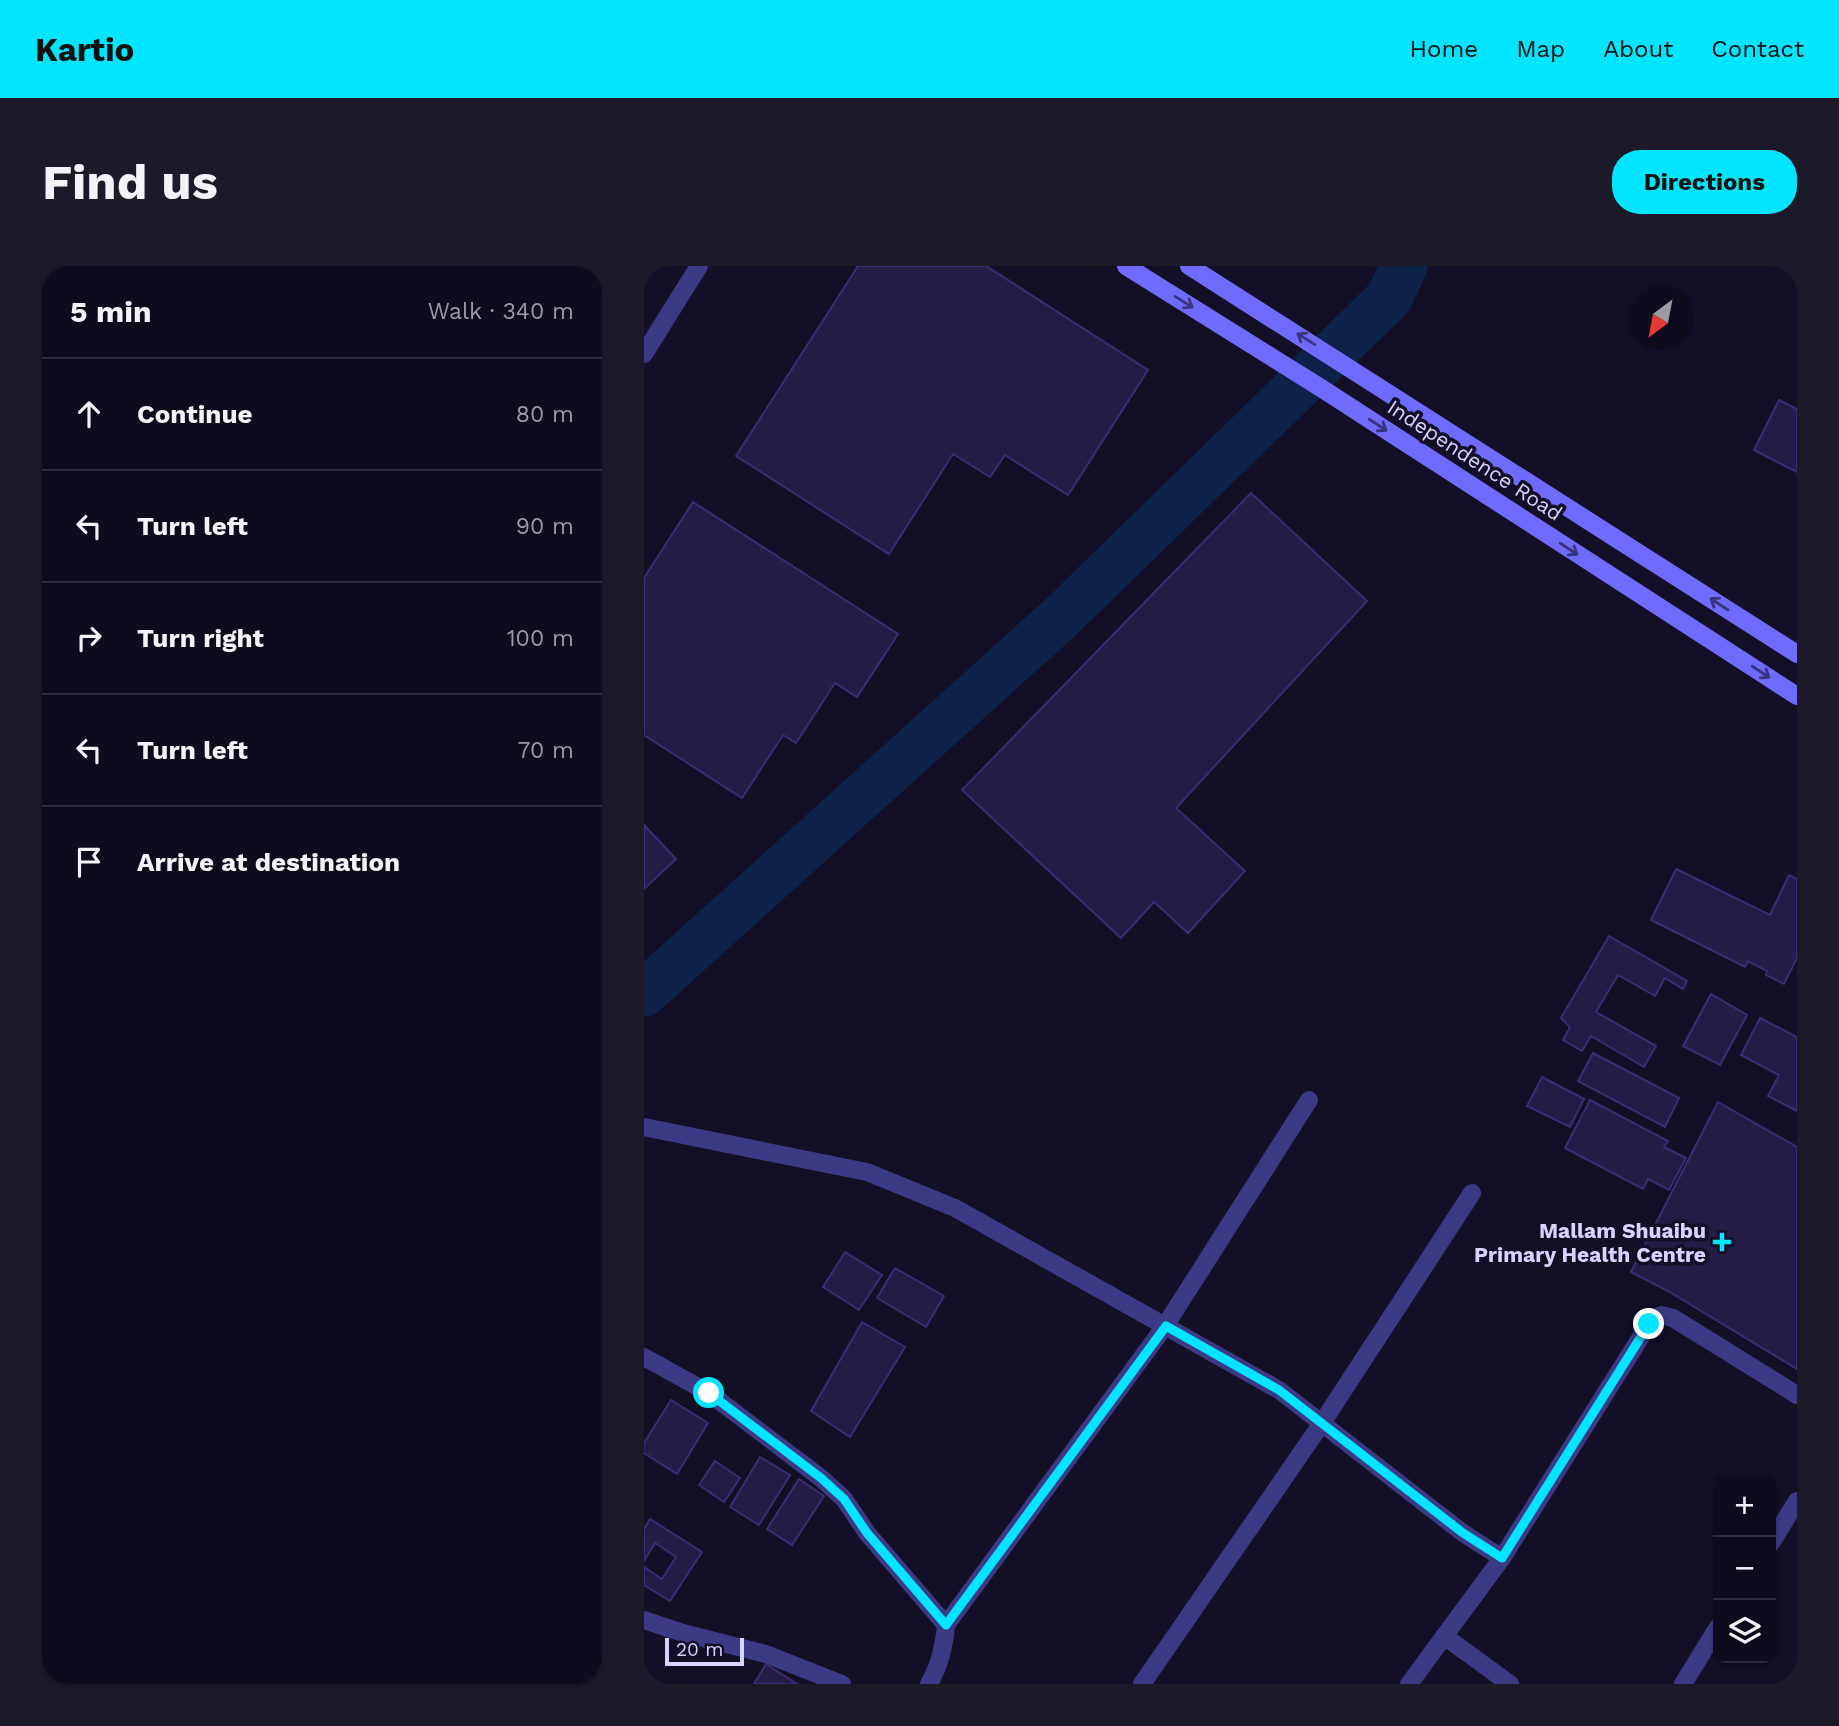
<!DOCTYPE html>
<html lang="en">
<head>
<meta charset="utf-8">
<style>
	:root { --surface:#0e0b1c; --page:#1c1929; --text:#f1f3f6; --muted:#9b9ba3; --line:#2e2b3b; --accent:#00e5ff }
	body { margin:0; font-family:"Work Sans",sans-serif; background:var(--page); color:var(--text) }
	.controls { position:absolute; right:21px; bottom:21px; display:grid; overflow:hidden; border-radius:14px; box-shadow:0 2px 5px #0004 }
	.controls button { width:63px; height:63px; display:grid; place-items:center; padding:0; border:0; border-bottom:2px solid var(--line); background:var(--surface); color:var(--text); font:35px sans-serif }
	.compass { position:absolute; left:985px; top:21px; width:63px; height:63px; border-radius:50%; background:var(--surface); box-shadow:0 2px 5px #0004; rotate:212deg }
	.scale { position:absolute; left:21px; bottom:18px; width:79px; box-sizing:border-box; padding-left:7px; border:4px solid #d9d4ff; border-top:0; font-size:19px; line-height:24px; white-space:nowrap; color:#d9d4ff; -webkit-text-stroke:5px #130f26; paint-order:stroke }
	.stop { position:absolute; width:21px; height:21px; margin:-16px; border:5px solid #00e5ff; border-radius:50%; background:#fff }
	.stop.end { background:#00e5ff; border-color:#fff; box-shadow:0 2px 7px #0008 }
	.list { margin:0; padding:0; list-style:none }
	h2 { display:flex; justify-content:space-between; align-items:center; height:91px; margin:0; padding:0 28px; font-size:30px }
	h2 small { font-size:23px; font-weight:400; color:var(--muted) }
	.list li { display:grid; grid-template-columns:46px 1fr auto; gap:21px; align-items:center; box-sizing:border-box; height:112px; padding:0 28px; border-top:2px solid var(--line) }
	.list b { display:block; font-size:26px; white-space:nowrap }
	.list em { font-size:23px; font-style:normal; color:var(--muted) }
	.icon { flex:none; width:38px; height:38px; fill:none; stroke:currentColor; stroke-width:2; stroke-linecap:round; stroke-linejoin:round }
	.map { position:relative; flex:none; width:1153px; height:1418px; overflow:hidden; border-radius:28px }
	header { display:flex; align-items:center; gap:42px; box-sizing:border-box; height:98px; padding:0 35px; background:var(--accent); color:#111 }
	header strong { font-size:33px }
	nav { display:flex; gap:38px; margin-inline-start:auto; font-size:24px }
	.intro { display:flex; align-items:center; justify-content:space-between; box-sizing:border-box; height:168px; padding:0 42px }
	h1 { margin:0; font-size:49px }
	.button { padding:18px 32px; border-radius:28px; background:var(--accent); color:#111; font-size:24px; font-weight:700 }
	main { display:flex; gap:42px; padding:0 42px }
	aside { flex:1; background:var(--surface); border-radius:28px; box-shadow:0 2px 5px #0004 }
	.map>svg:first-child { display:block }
</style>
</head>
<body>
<header>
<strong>Kartio</strong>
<nav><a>Home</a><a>Map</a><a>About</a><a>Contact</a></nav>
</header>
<div class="intro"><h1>Find us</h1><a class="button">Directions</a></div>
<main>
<aside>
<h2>5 min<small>Walk · 340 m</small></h2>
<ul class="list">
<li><svg class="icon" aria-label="ahead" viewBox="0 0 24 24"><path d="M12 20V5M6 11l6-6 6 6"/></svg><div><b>Continue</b></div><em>80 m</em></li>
<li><svg class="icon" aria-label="left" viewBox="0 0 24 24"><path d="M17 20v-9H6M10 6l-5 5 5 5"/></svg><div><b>Turn left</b></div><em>90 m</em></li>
<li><svg class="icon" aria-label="right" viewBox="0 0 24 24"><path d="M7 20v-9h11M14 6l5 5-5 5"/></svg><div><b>Turn right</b></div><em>100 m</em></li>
<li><svg class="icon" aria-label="left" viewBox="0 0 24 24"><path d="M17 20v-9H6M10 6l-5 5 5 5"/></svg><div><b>Turn left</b></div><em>70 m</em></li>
<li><svg class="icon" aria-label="arrive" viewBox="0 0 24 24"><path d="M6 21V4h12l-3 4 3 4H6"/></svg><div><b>Arrive at destination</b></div></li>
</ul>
</aside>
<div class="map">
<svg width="1153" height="1418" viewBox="0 0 1153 1418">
	<rect width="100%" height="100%" fill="#130f26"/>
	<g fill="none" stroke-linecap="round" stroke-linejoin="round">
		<path stroke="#0c2248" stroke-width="47" d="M0 727 417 351 745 32 760 0"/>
	</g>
	<g fill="#241b47" stroke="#3b2d73" stroke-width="2">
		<path d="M214 0H342L504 104 424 229 361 189 346 211 309 188 245 288 92 190Z"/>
		<path d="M1135 134 1153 143V206L1110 184Z"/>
		<path d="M607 227 723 335 532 542 601 605 544 667 510 636 477 672 318 524Z"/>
		<path d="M49 236 254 368 213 431 191 417 152 477 139 469 98 532 0 469V312Z"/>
		<path d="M0 559 32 593 0 623Z"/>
		<path d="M1032 603 1126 649 1145 609 1153 613V692L1140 718 1122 709 1123 705 1104 695 1101 701 1007 654Z"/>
		<path d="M965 670 1043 715 1039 723 1021 712 1011 730 974 709 952 746 1012 780 1000 801 947 770 938 785 919 774 926 761 917 752Z"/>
		<path d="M1067 728 1103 749 1076 799 1039 780Z"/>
		<path d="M1116 752 1153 771V845L1124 830 1135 809 1097 789Z"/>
		<path d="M949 787 1035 832 1021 861 934 815Z"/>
		<path d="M898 811 940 833 926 861 883 840Z"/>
		<path d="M946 834 1024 875 1020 881 1042 892 1025 924 1004 913 999 923 921 882Z"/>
		<path d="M1074 836 1153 881V1103L1024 1025 987 1006Z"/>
		<path d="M201 986 238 1009 215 1044 179 1021Z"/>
		<path d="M251 1002 300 1030 282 1061 233 1032Z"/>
		<path d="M218 1056 261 1081 206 1171 167 1145Z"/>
		<path d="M27 1134 64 1157 33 1208 0 1187V1177Z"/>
		<path d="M116 1191 146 1209 115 1259 86 1241Z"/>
		<path d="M71 1195 96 1212 80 1236 55 1219Z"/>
		<path d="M155 1213 180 1230 148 1279 123 1263Z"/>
		<path d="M6 1253 58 1286 26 1335 0 1319V1301L18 1313 32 1291 11 1277 0 1295V1263Z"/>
		<path d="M122 1398 153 1418H110Z"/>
	</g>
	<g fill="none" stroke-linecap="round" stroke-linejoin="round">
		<g stroke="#3d3a85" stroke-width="18">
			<path d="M0 88 55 0"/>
			<path d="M0 861 223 906 311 942 635 1124 819 1267 858 1292"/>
			<path d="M0 1091 65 1127 177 1212 200 1233 223 1267 302 1359"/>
			<path d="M1127 1277 1153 1235"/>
			<path d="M0 1354 39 1367 122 1388 198 1418"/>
			<path d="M800 1370 866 1418"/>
			<path d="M285 1418C296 1399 300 1381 302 1359L521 1060 665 834"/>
			<path d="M498 1418 678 1157 828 927"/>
			<path d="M765 1418 858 1292 1005 1058 1017 1049 1029 1052 1153 1129"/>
			<path d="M1039 1418 1074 1361"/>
		</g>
		<g stroke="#6f6bff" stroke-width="18">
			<path d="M482 0 677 122 1153 430"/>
			<path d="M545 0 1153 388"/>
		</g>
	</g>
	<defs><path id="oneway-shaft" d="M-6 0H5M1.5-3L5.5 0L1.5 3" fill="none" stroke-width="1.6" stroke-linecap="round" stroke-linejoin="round" transform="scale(1.75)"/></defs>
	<g stroke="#38347d">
		<use href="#oneway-shaft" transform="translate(540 36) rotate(32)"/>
		<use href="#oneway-shaft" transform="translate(662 73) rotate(-148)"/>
		<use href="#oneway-shaft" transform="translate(734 159) rotate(33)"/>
		<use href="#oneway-shaft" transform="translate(925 283) rotate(33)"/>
		<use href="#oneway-shaft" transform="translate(1075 338) rotate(-147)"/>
		<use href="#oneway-shaft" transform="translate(1117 406) rotate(33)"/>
	</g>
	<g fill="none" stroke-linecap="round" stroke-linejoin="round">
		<path stroke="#00e5ff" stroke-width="9" d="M65 1127 177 1212 200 1233 223 1267 302 1359 522 1060 635 1124 819 1267 858 1292 1005 1058"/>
	</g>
	<path fill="#00e5ff" stroke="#130f26" stroke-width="2.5" d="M1074.5 965.5h7v7h7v7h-7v7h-7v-7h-7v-7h7z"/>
	<g text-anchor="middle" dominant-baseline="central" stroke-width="7" stroke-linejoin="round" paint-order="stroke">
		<g font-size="21" fill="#d9d4ff" stroke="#130f26">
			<text transform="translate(831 194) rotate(33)">Independence Road</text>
		</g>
		<g font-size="21" font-weight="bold" fill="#d9d4ff" stroke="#130f26" text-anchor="end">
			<text x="1062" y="964">Mallam Shuaibu<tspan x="1062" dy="24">Primary Health Centre</tspan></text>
		</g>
	</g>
</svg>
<div class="controls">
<button>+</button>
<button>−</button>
<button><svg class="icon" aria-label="layers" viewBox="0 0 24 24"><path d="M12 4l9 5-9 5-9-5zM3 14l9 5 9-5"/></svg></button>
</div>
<svg class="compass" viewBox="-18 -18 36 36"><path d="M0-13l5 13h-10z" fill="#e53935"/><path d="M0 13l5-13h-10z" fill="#9b9ba3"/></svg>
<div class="scale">20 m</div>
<div class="stop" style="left:65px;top:1127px"></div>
<div class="stop end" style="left:1005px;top:1058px"></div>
</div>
</main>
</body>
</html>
